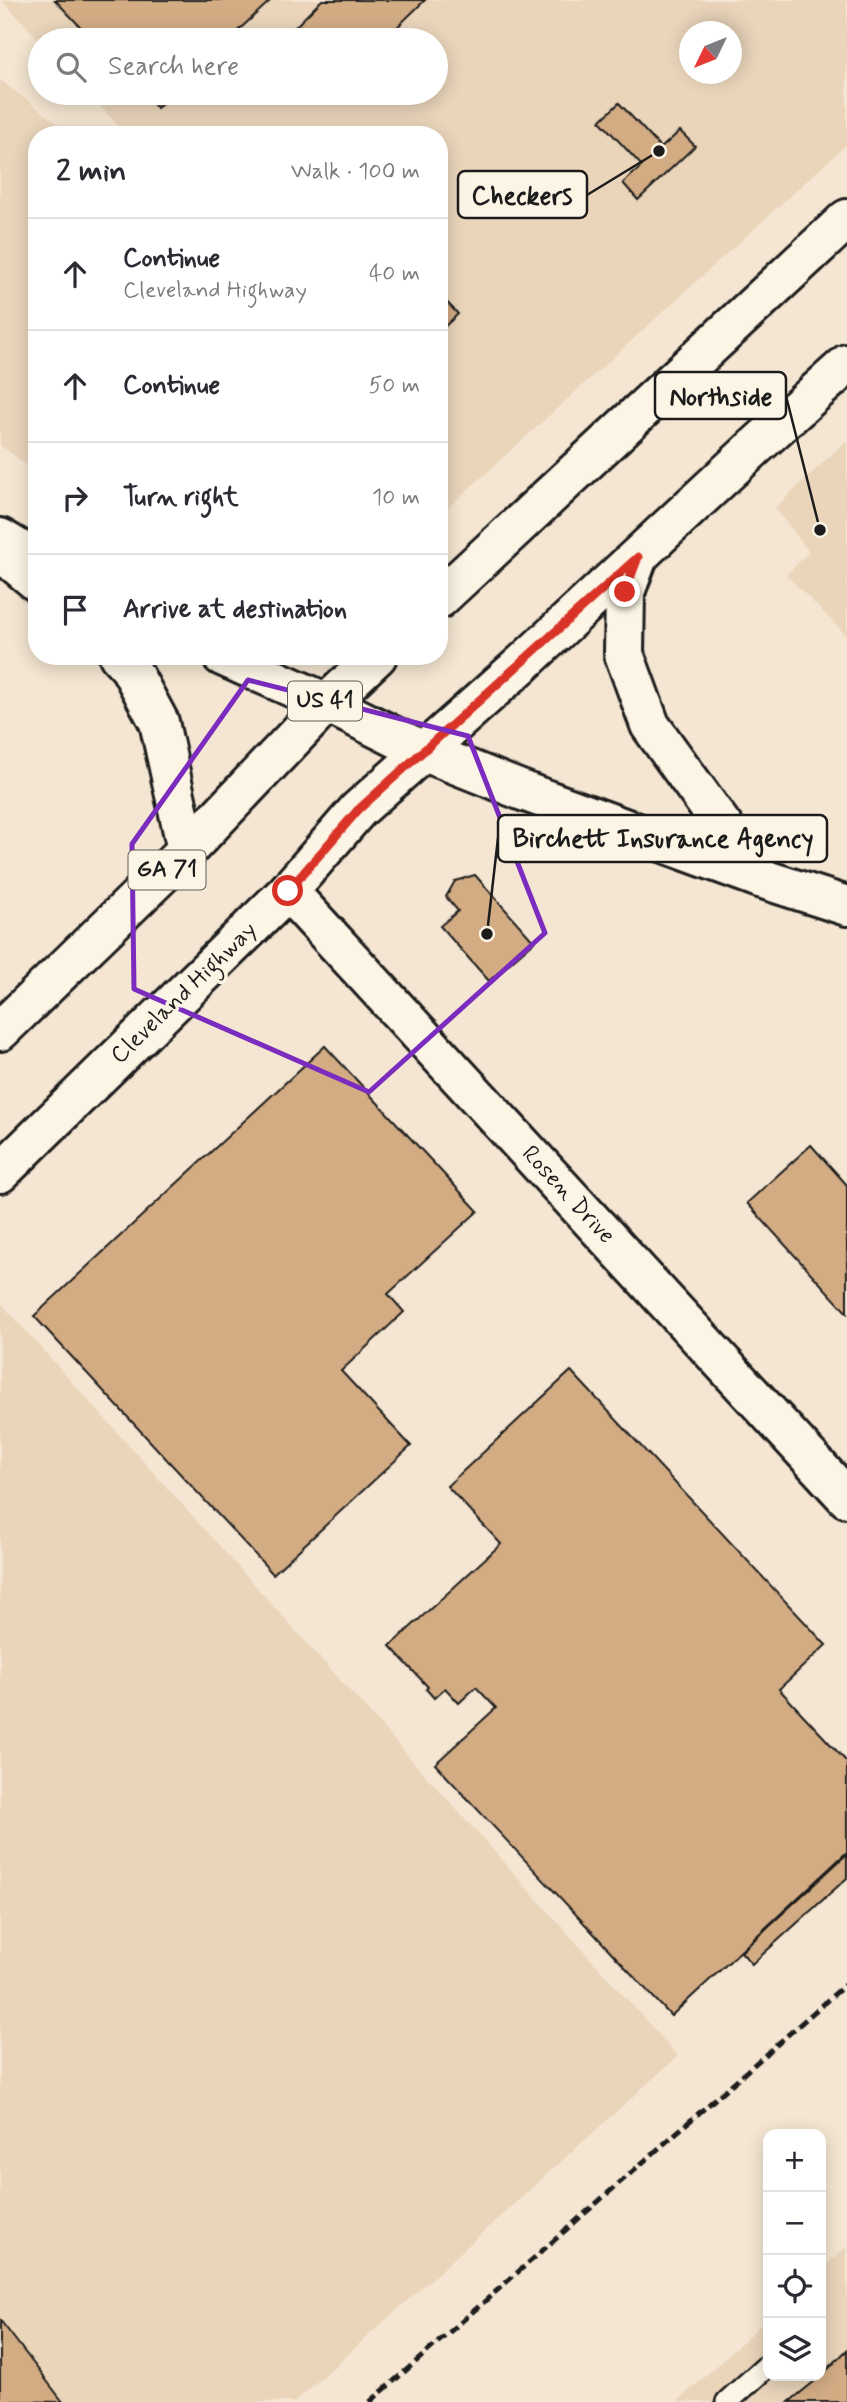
<!DOCTYPE html>
<html lang="en">
<head>
<meta charset="utf-8">
<style>
	:root { --surface:#fff; --page:#f7f7f7; --text:#2b2b33; --muted:#7c7c81; --line:#e1e1e2 }
	body { margin:0; font-family:Mynerve,sans-serif; background:var(--page); color:var(--text) }
	.controls { position:absolute; right:21px; bottom:21px; display:grid; overflow:hidden; border-radius:14px; box-shadow:0 4px 18px #0003 }
	.controls button { width:63px; height:63px; display:grid; place-items:center; padding:0; border:0; border-bottom:2px solid var(--line); background:var(--surface); color:var(--text); font:35px sans-serif }
	.compass { position:absolute; left:679px; top:21px; width:63px; height:63px; border-radius:50%; background:var(--surface); box-shadow:0 4px 18px #0003; rotate:227deg }
	.stop { position:absolute; width:21px; height:21px; margin:-16px; border:5px solid #d93025; border-radius:50%; background:#fff }
	.stop.end { background:#d93025; border-color:#fff; box-shadow:0 2px 7px #0008 }
	.list { margin:0; padding:0; list-style:none }
	h2 { display:flex; justify-content:space-between; align-items:center; height:91px; margin:0; padding:0 28px; font-size:30px }
	h2 small { font-size:23px; font-weight:400; color:var(--muted) }
	.list li { display:grid; grid-template-columns:46px 1fr auto; gap:21px; align-items:center; box-sizing:border-box; height:112px; padding:0 28px; border-top:2px solid var(--line) }
	.list b { display:block; font-size:26px; white-space:nowrap }
	.list p { margin:0; font-size:23px; white-space:nowrap; color:var(--muted) }
	.list em { font-size:23px; font-style:normal; color:var(--muted) }
	.icon { flex:none; width:38px; height:38px; fill:none; stroke:currentColor; stroke-width:2; stroke-linecap:round; stroke-linejoin:round }
	.map { position:relative; flex:none; width:847px; height:2402px; overflow:hidden }
	.search { position:absolute; background:var(--surface); box-shadow:0 4px 18px #0003; left:28px; top:28px; width:420px; height:77px; display:flex; align-items:center; gap:18px; box-sizing:border-box; padding:0 24px; border-radius:38px; color:var(--muted); font-size:26px }
	.panel { position:absolute; background:var(--surface); box-shadow:0 4px 18px #0003; left:28px; top:126px; width:420px; height:539px; border-radius:28px }
	.map>svg:first-child { display:block }
</style>
</head>
<body>
<div class="map">
<svg width="847" height="2402" viewBox="0 0 847 2402">
	<rect width="100%" height="100%" fill="#f4e6d2"/>
	<filter id="ink" filterUnits="userSpaceOnUse"><feTurbulence type="fractalNoise" baseFrequency=".0143" numOctaves="2"/><feDisplacementMap in="SourceGraphic" scale="14" xChannelSelector="R" yChannelSelector="G"/><feConvolveMatrix kernelMatrix="1 2 1 2 8 2 1 2 1" color-interpolation-filters="sRGB"/></filter>
	<g filter="url(#ink)">
		<g fill="#ead5bb" fill-rule="evenodd">
			<path d="M2 0H847V144L439 516V135H127L88 93H436V40L40 41ZM690 32H732V74H690Z"/>
			<path d="M0 80 73 135H37V473L0 445Z"/>
			<path d="M847 440V636L786 575 809 552 775 508Z"/>
			<path d="M0 1302 678 2056 295 2402H0Z"/>
			<path d="M847 2246V2402H677L768 2318V2376H821V2270Z"/>
		</g>
		<g fill="#d3ac84" stroke="#1c1c1c" stroke-width="2">
			<path d="M55 0H271L228 40H93Z"/>
			<path d="M322 0H425L384 40H308L295 27Z"/>
			<path d="M142 93H173L157 108Z"/>
			<path d="M619 103 661 148 680 131 695 146 638 200 623 183 642 166 600 121Z"/>
			<path d="M439 294 458 314 439 332Z"/>
			<path d="M475 875 534 942 489 981 440 926 458 911 446 897 455 881Z"/>
			<path d="M325 1046 478 1211 388 1294 404 1312 341 1371 411 1446 273 1574 34 1316Z"/>
			<path d="M811 1145 847 1185V1313L747 1203Z"/>
			<path d="M571 1371 826 1645 779 1689 847 1762V1852L671 2016 435 1764 496 1708 476 1687 459 1703 445 1688 434 1698 426 1689 428 1687 390 1646 501 1544 447 1486Z"/>
			<path d="M847 1854V1878L752 1964 741 1952Z"/>
			<path d="M0 2320 63 2402 0 2401Z"/>
			<path d="M847 2350V2402H789L821 2376Z"/>
		</g>
		<g fill="none" stroke-linecap="round" stroke-linejoin="round">
			<defs>
				<path id="service" d="M727 2402 768 2365"/>
				<path id="minor" d="M288 891 847 1498"/>
				<g id="primary">
					<path d="M0 551 37 582"/>
					<path d="M638 557 625 592 624 654 650 725 760 878"/>
					<path d="M439 599 847 219"/>
					<path d="M119 656 130 668 159 722 187 850"/>
					<path d="M0 1031 187 850 327 703 377 656"/>
					<path d="M0 1173 288 891 358 810 522 664 756 446 847 364"/>
				</g>
				<g id="trunk">
					<path d="M0 538 37 560"/>
					<path d="M222 656 327 703 425 752 523 791 760 878 847 906"/>
				</g>
			</defs>
			<use href="#service" stroke="#1c1c1c" stroke-width="26"/>
			<use href="#minor" stroke="#1c1c1c" stroke-width="44"/>
			<use href="#primary" stroke="#1c1c1c" stroke-width="44"/>
			<use href="#trunk" stroke="#1c1c1c" stroke-width="44"/>
			<use href="#service" stroke="#fcf5e5" stroke-width="21"/>
			<use href="#minor" stroke="#fcf5e5" stroke-width="38"/>
			<use href="#primary" stroke="#fcf5e5" stroke-width="38"/>
			<use href="#trunk" stroke="#fcf5e5" stroke-width="38"/>
			<path stroke="#1c1c1c" stroke-width="5" stroke-dasharray="10 5" stroke-linecap="butt" d="M370 2402 847 1983"/>
		</g>
	</g>
	<g fill="none" stroke-linecap="round" stroke-linejoin="round" filter="url(#ink)">
		<path stroke="#d93025" stroke-width="9" d="M288 891 358 810 638 557 625 592"/>
	</g>
	<path fill="none" stroke="#7b2cbf" stroke-width="5" stroke-linejoin="round" d="M248 680 468 736 545 933 369 1092 134 989 132 844Z"/>
	<g text-anchor="middle" dominant-baseline="central" stroke-width="7" stroke-linejoin="round" paint-order="stroke">
		<g fill="#fcf5e5" stroke="#5f5d58" stroke-width="2">
			<rect x="288" y="681.5" width="74" height="39" rx="5"/>
			<rect x="128.5" y="850.5" width="77" height="39" rx="5"/>
		</g>
		<g font-size="23" font-weight="bold" fill="#1c1c1c">
			<text x="325" y="701">US 41</text>
			<text x="167" y="870">GA 71</text>
		</g>
		<g font-size="24" fill="#1c1c1c" stroke="#fcf5e5">
			<text transform="translate(184 993) rotate(-44)">Cleveland Highway</text>
			<text transform="translate(568 1195) rotate(47)">Rosen Drive</text>
		</g>
	</g>
	<path fill="none" stroke="#1c1c1c" stroke-width="2.5" d="M659 151L587 195M820 530L786 396M487 934L498 838"/>
	<g fill="#1c1c1c" stroke="#fcf5e5" stroke-width="2.5">
		<circle cx="659" cy="151" r="7"/>
		<circle cx="820" cy="530" r="7"/>
		<circle cx="487" cy="934" r="7"/>
	</g>
	<g fill="#fcf5e5" stroke="#1c1c1c" stroke-width="2.5">
		<rect x="458" y="171" width="129" height="47" rx="7"/>
		<rect x="655" y="372" width="131" height="47" rx="7"/>
		<rect x="498" y="815" width="329" height="47" rx="7"/>
	</g>
	<g font-size="26" text-anchor="middle" font-weight="bold" fill="#1c1c1c">
		<text x="522" y="204">Checkers</text>
		<text x="721" y="405">Northside</text>
		<text x="663" y="847">Birchett Insurance Agency</text>
	</g>
</svg>
<div class="controls">
<button>+</button>
<button>−</button>
<button><svg class="icon" aria-label="locate" viewBox="0 0 24 24"><circle cx="12" cy="12" r="6"/><path d="M12 2v4M12 18v4M2 12h4M18 12h4"/></svg></button>
<button><svg class="icon" aria-label="layers" viewBox="0 0 24 24"><path d="M12 4l9 5-9 5-9-5zM3 14l9 5 9-5"/></svg></button>
</div>
<svg class="compass" viewBox="-18 -18 36 36"><path d="M0-13l5 13h-10z" fill="#e53935"/><path d="M0 13l5-13h-10z" fill="#7c7c81"/></svg>
<div class="stop" style="left:288px;top:891px"></div>
<div class="stop end" style="left:625px;top:592px"></div>
<div class="search"><svg class="icon" aria-label="search" viewBox="0 0 24 24"><circle cx="10" cy="10" r="6"/><path d="M15 15l6 6"/></svg>Search here</div>
<section class="panel">
<h2>2 min<small>Walk · 100 m</small></h2>
<ul class="list">
<li><svg class="icon" aria-label="ahead" viewBox="0 0 24 24"><path d="M12 20V5M6 11l6-6 6 6"/></svg><div><b>Continue</b><p>Cleveland Highway</p></div><em>40 m</em></li>
<li><svg class="icon" aria-label="ahead" viewBox="0 0 24 24"><path d="M12 20V5M6 11l6-6 6 6"/></svg><div><b>Continue</b></div><em>50 m</em></li>
<li><svg class="icon" aria-label="right" viewBox="0 0 24 24"><path d="M7 20v-9h11M14 6l5 5-5 5"/></svg><div><b>Turn right</b></div><em>10 m</em></li>
<li><svg class="icon" aria-label="arrive" viewBox="0 0 24 24"><path d="M6 21V4h12l-3 4 3 4H6"/></svg><div><b>Arrive at destination</b></div></li>
</ul>
</section>
</div>
</body>
</html>
